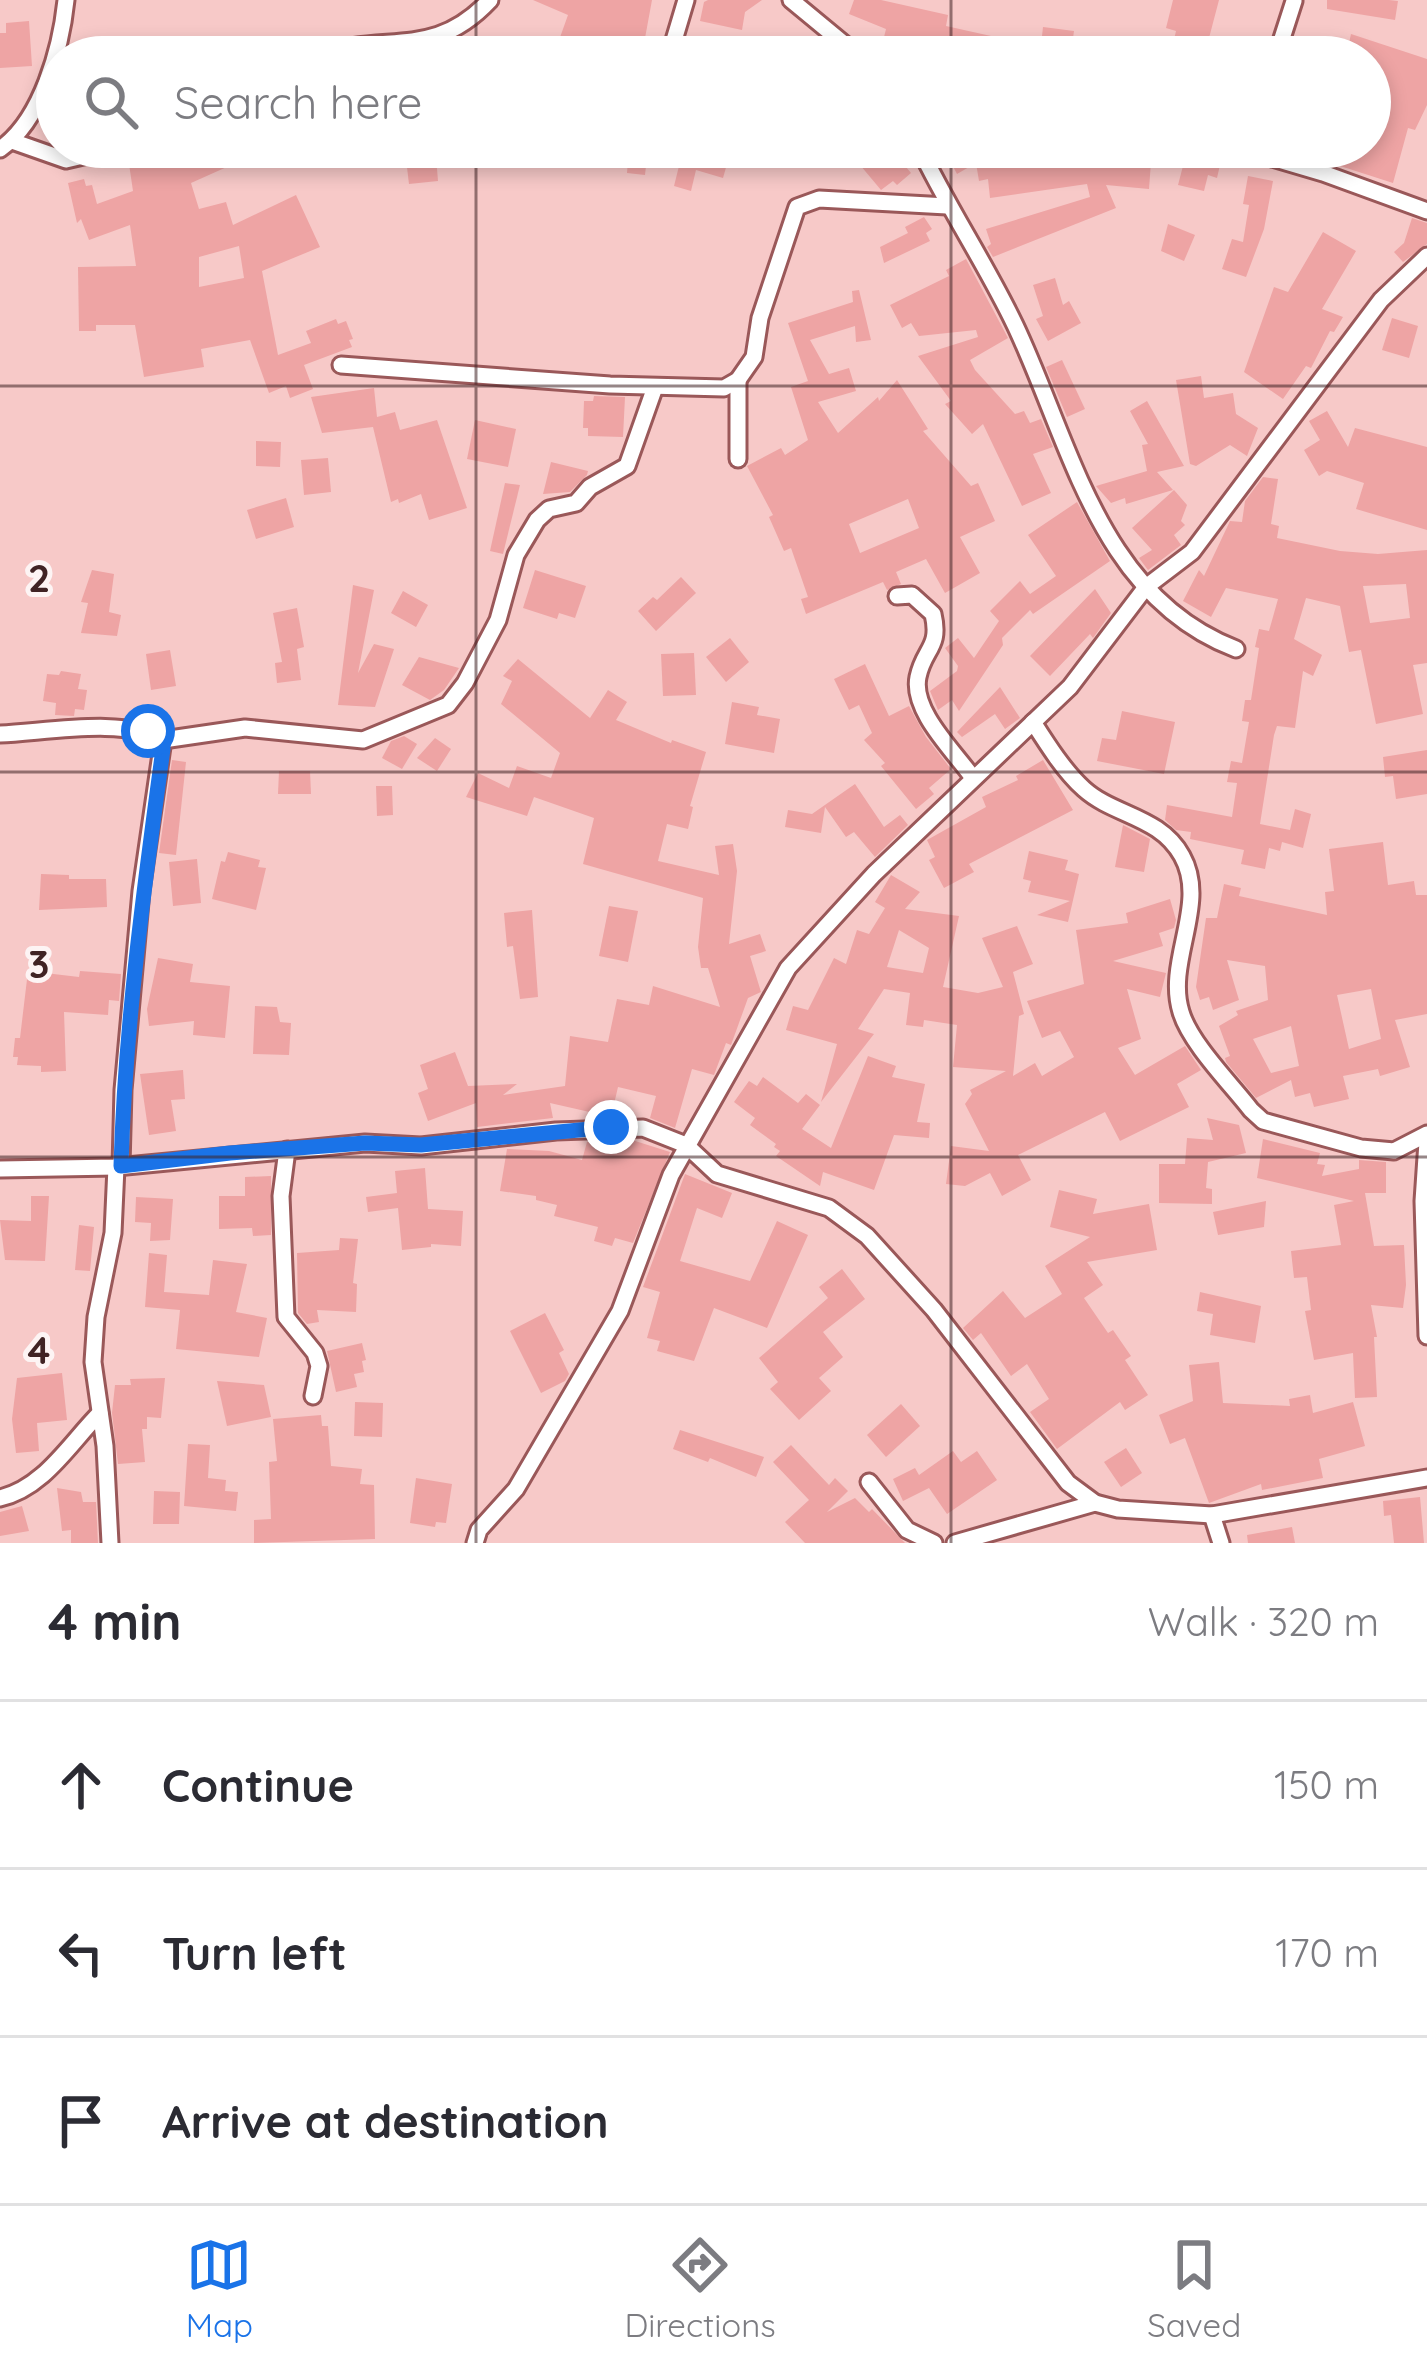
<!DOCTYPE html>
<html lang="en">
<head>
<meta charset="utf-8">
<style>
	:root { --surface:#fff; --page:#f7f7f7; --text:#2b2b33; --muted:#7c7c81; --line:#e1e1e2; --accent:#1a73e8 }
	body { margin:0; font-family:Quicksand,sans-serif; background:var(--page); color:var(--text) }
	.stop { position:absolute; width:36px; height:36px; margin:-27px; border:9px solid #1a73e8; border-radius:50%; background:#fff }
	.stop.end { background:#1a73e8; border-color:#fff; box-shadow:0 3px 12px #0008 }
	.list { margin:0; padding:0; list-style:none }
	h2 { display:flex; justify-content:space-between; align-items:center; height:156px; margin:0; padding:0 48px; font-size:51px }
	h2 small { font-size:39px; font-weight:400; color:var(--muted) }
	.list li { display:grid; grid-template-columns:78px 1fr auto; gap:36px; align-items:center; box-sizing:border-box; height:168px; padding:0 48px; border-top:3px solid var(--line) }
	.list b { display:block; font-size:45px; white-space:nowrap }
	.list em { font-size:39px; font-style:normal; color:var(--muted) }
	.icon { flex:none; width:66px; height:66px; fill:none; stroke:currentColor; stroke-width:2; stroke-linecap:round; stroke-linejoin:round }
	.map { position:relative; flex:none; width:1427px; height:1543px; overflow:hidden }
	.search { position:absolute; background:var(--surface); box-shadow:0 6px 18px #0003; left:36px; right:36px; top:36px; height:132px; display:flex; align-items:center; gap:30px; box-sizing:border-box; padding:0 42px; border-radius:66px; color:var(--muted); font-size:45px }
	.sheet { height:660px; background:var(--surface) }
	nav { display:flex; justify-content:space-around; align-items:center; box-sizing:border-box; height:168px; border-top:3px solid var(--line); background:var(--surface); font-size:33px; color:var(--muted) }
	nav a { display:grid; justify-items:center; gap:6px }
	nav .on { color:var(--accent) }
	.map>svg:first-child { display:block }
</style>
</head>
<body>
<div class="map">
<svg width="1427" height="1543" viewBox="0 0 1427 1543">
	<rect width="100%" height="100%" fill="#f7c9c8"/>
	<g fill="#eea4a4" fill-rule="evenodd">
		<path d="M533 0H652L643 49 609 43 605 57H553L568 15Z"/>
		<path d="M708 0H762L745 12 742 30 700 21 704 2Z"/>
		<path d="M854 0H881L948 15 946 26 991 36 986 57 884 37 886 29 849 14Z"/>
		<path d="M1173 0H1219L1204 57H1170L1176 31 1166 28Z"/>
		<path d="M1327 0H1389L1398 1 1395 20 1327 9Z"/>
		<path d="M29 21 32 66 0 68V33H6V23Z"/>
		<path d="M1043 27 1074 31 1071 52 1062 51 1061 57 1040 54Z"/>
		<path d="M1351 34 1427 59V105L1415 130 1408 128 1393 183 1334 164 1335 161 1306 147H1370V57H1346Z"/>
		<path d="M147 147H221L229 166 191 183 199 209 226 202 233 225 296 195 320 247 262 271 278 355 311 343 306 331 336 319 338 324 346 321 353 339 349 340 352 347 304 365 313 389 290 398 286 386 269 393 250 340 201 349 204 367 144 377 135 325H96V331H79L78 267 136 266 130 225 89 240 81 219 77 223 68 183 84 179 86 186 92 185 97 204 133 191 128 157 133 150ZM239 246 244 278 199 287V257Z"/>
		<path d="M629 147H721L731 150 723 178 696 170 691 191 674 186 679 166 647 157 645 175 627 173Z"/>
		<path d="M845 147H881L887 155 892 150 911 173 897 185 893 181 881 190Z"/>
		<path d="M990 147H1008L1009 155 1050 150 1084 156 1086 147H1112L1109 159 1151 162 1149 189 1106 185 1116 208 993 257 987 247 991 244 986 229 1090 197 1087 184 990 198 988 179 979 181 976 163 957 174 946 153Z"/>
		<path d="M1188 147 1214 149 1213 154 1222 156 1217 178 1208 175 1204 191 1178 185Z"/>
		<path d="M436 156 438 181 409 184 406 159Z"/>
		<path d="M1248 176 1273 181 1264 229 1246 277 1222 269 1232 239 1243 242 1249 205 1243 204Z"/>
		<path d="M924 217 932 229 926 233 930 241 884 263 880 247 908 233 905 227Z"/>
		<path d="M1412 218 1427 223V244L1403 262 1394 252 1404 243Z"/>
		<path d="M1168 224 1195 235 1184 261 1161 251Z"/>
		<path d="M1323 232 1356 251 1322 309 1343 317 1334 332 1330 331 1311 368 1306 366 1283 399 1244 372 1274 287 1288 292Z"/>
		<path d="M966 259 1008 338 970 360 975 370 1015 414 1024 411 1030 423 1041 419 1053 447 1033 454 1051 493 1022 506 983 424 972 434 945 404 951 401 918 356 978 337 976 330 919 336 911 323 902 328 890 305 949 276 946 270Z"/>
		<path d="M1055 278 1063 305 1069 301 1081 323 1048 341 1036 319 1043 316 1033 285Z"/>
		<path d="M859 290 871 340 856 342 855 326 810 340 829 374 849 368 856 391 818 402 838 433 878 397 879 401 897 380 928 429 923 431 971 486 978 483 995 521 960 537 980 573 945 593 926 559 896 572 901 584 887 590 883 582 806 614 801 599 808 597 791 548 784 551 769 517 773 515 747 466 781 448 785 455 808 440 791 387 808 381 788 323 853 302 852 291ZM908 499 919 528 860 553 849 524Z"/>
		<path d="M1392 318 1418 326 1409 358 1382 350Z"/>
		<path d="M1062 360 1085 409 1067 417 1046 367Z"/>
		<path d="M1201 376 1204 398 1233 393 1236 414 1258 428 1247 456 1230 445 1196 466 1190 464 1176 380Z"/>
		<path d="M374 388 377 417 395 412 400 430 437 420 467 508 429 520 421 494 399 503 398 499 391 502 373 427 322 433 311 397Z"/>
		<path d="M594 396 625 397 623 437 588 436V428H583L584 401H593Z"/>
		<path d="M1147 401 1184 466 1157 472 1173 490 1126 504 1125 498 1111 503 1096 486 1147 471 1142 445 1148 444 1130 411Z"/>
		<path d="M1327 411 1348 447 1355 428 1427 447V530L1356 509 1364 483 1327 471 1319 476 1304 450 1320 440 1309 421Z"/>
		<path d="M475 420 516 429 508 467 467 459Z"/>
		<path d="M256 441 281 442 280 467 256 466Z"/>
		<path d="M328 458 331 492 304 495 301 460Z"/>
		<path d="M551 462 588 471 587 475 570 492 543 494Z"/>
		<path d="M1263 477 1278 479 1271 524 1279 526 1277 538 1340 551 1378 554 1427 550V663L1413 665 1423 714 1376 724 1361 650 1349 652 1340 606 1306 598 1294 639 1322 655 1313 676 1303 671 1295 728 1277 726 1274 735 1260 824 1290 830 1295 809 1311 814 1303 848 1282 842 1280 851 1269 848 1265 869 1241 864 1244 850 1190 839 1191 832 1176 830 1165 820 1167 805 1232 817 1237 783 1227 782 1231 761 1242 763 1249 722 1242 721 1245 700H1251L1259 648 1255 647 1259 629 1269 631 1278 599 1226 588 1211 617 1183 601 1199 570 1204 576 1230 521 1242 522 1245 501ZM1406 584 1410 618 1370 623 1363 586Z"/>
		<path d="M505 483 520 485 503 554 490 551Z"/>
		<path d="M1174 490 1187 505 1181 521 1185 525 1174 535 1181 545 1148 570 1139 558 1152 550 1132 528Z"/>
		<path d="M286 498 294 527 256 539 247 510Z"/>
		<path d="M1077 502 1110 561 1033 614 1030 610 1002 638 1003 645 959 711 952 700 938 710 930 691 957 671 958 666 945 648 958 638 974 658 999 621 990 611 1020 581 1030 594 1056 576 1028 535Z"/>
		<path d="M92 570 114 574 109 612 121 615 117 636 81 633 88 603 81 602Z"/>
		<path d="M535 570 586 586 575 618 559 613 557 619 523 608Z"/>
		<path d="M681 577 696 593 656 631 638 611 653 597 657 600Z"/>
		<path d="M353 585 374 590 358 673 374 644 394 649 375 707 338 705Z"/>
		<path d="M1095 589 1111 613 1093 638 1090 634 1050 676 1030 656Z"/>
		<path d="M403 591 428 605 416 627 391 613Z"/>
		<path d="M297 608 304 647 297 649 301 680 277 683 275 663 282 662 273 613Z"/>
		<path d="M730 638 749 662 726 682 706 657Z"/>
		<path d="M170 650 176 686 151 690 146 654Z"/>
		<path d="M694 653 696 695 663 696 661 654Z"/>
		<path d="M419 657 459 668 444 690 430 700 402 685Z"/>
		<path d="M518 659 590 718 608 690 627 702 616 720 671 743 672 740 706 752 690 806 693 807 688 829 667 824 658 861 719 875 715 846 733 844 737 871 729 944 760 934 766 951 750 956 761 992 748 998 731 1045 726 1043 714 1075 692 1069 675 1128 650 1118 656 1096 618 1087 611 1117 593 1118 594 1113 550 1103 553 1118 477 1127 476 1103 428 1121 418 1093 428 1089 420 1065 455 1052 468 1086 517 1084 503 1095 565 1086 570 1036 608 1042 617 999 649 1005 653 986 720 1007 708 968H701L698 947 703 898 583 864 594 818 534 797 527 816 466 797 478 773 509 788 517 766 551 778 560 753 501 704 512 681 503 676Z"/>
		<path d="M865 664 889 716 909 706 926 737 951 769 929 788 934 794 916 809 881 766 885 763 864 740 872 733 859 705 849 710 834 679Z"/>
		<path d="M61 671 81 674 78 689 87 690 84 710 75 709 74 716 55 715 56 703 43 701 47 674 59 675Z"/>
		<path d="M1000 687 1020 718 1005 729 995 714 962 737 957 732Z"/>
		<path d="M732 702 759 707 757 715 780 719 774 753 725 744Z"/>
		<path d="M1122 711 1175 722 1164 774 1097 761 1102 738 1116 740Z"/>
		<path d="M404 736 417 744 402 769 382 758 391 741Z"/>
		<path d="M435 738 451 749 437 771 417 758Z"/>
		<path d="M1427 750V794L1396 799 1393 776 1385 777 1383 757Z"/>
		<path d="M172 760 186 762 176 855 159 853Z"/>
		<path d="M1043 760 1073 810 969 864 974 872 944 888 929 860 935 857 927 840 986 807 982 797 1018 780 1016 776Z"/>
		<path d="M279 771H310L311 794H278Z"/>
		<path d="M855 784 884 827 900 815 908 825 875 857 854 832 846 837 825 807 821 833 785 827 788 810 812 814Z"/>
		<path d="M376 786H392L393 815 377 816Z"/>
		<path d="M1123 825 1150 839 1144 872 1115 867Z"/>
		<path d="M1383 842 1388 885 1414 881 1416 895H1427V1014L1395 1020 1410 1067 1380 1076 1378 1069 1343 1076 1349 1099 1314 1107 1310 1093 1295 1097 1291 1080 1256 1098 1226 1062 1225 1058 1230 1056 1219 1026 1238 1015 1236 1011 1268 1000 1265 966 1227 960 1239 1000 1213 1010 1209 997 1200 1000 1196 987 1206 918H1217L1224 884 1241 888 1239 896 1327 915 1325 892 1334 891 1329 849ZM1371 989 1381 1039 1349 1049 1337 995ZM1291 1026 1299 1066 1271 1073 1253 1039Z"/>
		<path d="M1029 851 1068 860 1065 870 1079 874 1068 922 1037 915 1070 901 1028 892 1031 881 1023 879Z"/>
		<path d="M228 852 260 860 258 867 266 868 256 910 212 899 221 861 225 862Z"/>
		<path d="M197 859 201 903 173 906 169 862Z"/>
		<path d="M41 874 69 875V879H106L107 907 39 910Z"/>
		<path d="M891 875 920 892 905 909 959 916 943 987 978 993 1003 987 982 938 1017 926 1033 964 1013 972 1024 1014 1019 1016 1013 1076 1035 1063 1042 1076 1074 1057 1060 1031 1042 1038 1027 1001 1084 984 1076 930 1128 923 1126 913 1170 899 1176 920 1174 928 1159 933 1163 946 1113 961 1166 973 1160 997 1127 989 1141 1039 1118 1048 1135 1075 1185 1046 1201 1070 1177 1084 1189 1107 1120 1141 1105 1112 1018 1155 1031 1180 1002 1196 990 1173 965 1186 946 1184 951 1146 989 1151 965 1104 972 1094 970 1090 1006 1071 953 1067 957 1025 924 1020 923 1027 906 1025 910 993 884 989 858 1029 874 1034 821 1102 837 1044 786 1030 793 1006 808 1010 834 958 846 964 857 930 869 934 885 908 875 902ZM899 930 929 948 923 973 887 967Z"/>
		<path d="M609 906 638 911 628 962 599 956Z"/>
		<path d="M532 910 538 997 520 999 513 946 507 947 504 913Z"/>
		<path d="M158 958 193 964 190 982 230 986 225 1038 193 1035 194 1021 149 1026 147 1009Z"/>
		<path d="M28 971 79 977 80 971 121 974 119 1001 109 1000 108 1015 64 1012 66 1071 41 1072V1066L17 1065 18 1057H13L15 1038H20Z"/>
		<path d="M255 1006 277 1007 280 1022 291 1023 289 1055 253 1054Z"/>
		<path d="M868 1056 896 1066 892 1077 925 1084 917 1122 930 1123 929 1138 894 1135 874 1190 823 1172 820 1186 776 1156 780 1151 774 1147 776 1144 750 1125 755 1118 734 1102 749 1081 757 1086 763 1077 798 1103 806 1094 820 1105 802 1129 831 1148Z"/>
		<path d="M183 1070 185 1099 171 1100 176 1131 149 1135 140 1074Z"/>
		<path d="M1207 1118 1239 1125 1246 1153 1208 1162 1206 1188 1212 1189V1204L1159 1203V1164H1185L1187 1138 1213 1140Z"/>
		<path d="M1263 1139 1320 1153 1317 1164 1325 1165 1322 1176 1359 1169V1160L1386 1162V1193H1365L1374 1246 1404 1245 1406 1285 1403 1308 1371 1305 1377 1337H1374L1377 1397 1355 1398 1353 1353 1314 1360 1305 1311 1311 1310 1307 1277 1294 1278 1291 1251 1341 1245 1334 1205 1354 1201 1257 1178Z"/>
		<path d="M632 1140 670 1152 633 1243 615 1238 612 1246 594 1241 598 1227 554 1216 557 1205 536 1200V1196L500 1191 507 1149 549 1151 582 1160 587 1142Z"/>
		<path d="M425 1168 428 1209 463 1211 461 1246 431 1244V1247L402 1250 398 1208 368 1212 366 1197 397 1193 395 1171Z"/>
		<path d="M685 1174 732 1193 722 1218 697 1208 680 1261 750 1281 777 1221 808 1235 767 1328 714 1308 694 1361 657 1351 660 1341 647 1338 660 1292 643 1287Z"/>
		<path d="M271 1176V1235L253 1236 252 1228 219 1229V1196H245V1177Z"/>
		<path d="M1059 1190 1097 1199 1093 1214 1149 1204 1157 1250 1087 1262 1103 1285 1084 1298 1108 1333 1113 1330 1131 1356 1125 1360 1148 1395 1125 1410 1120 1402 1057 1449 1030 1412 1049 1399 1027 1364 1011 1376 981 1333 973 1340 963 1328 1003 1291 1025 1318 1062 1294 1045 1266 1090 1237 1050 1227Z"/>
		<path d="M31 1196H49L45 1261 5 1260 0 1220 31 1221Z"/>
		<path d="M136 1197 173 1199 170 1240 150 1241 151 1223 135 1222Z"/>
		<path d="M1266 1201 1264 1227 1218 1235 1213 1212Z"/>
		<path d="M79 1225 94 1227 90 1271 75 1270Z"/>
		<path d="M340 1238 358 1239 353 1283 357 1284 356 1312 317 1310 319 1322 307 1324 298 1313 297 1253 339 1250Z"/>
		<path d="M149 1253 167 1255 164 1292 209 1295 213 1260 247 1264 236 1312 267 1318 259 1357 176 1349 180 1310 145 1307Z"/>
		<path d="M842 1269 865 1299 823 1332 843 1357 819 1378 831 1391 799 1420 770 1389 778 1382 759 1358 828 1298 819 1287Z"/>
		<path d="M1200 1292 1261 1306 1255 1343 1210 1335 1213 1314 1197 1311Z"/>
		<path d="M545 1313 564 1350 559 1353 569 1374 565 1381 541 1393 510 1331Z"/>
		<path d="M362 1343 366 1360 362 1361 364 1372 354 1374 357 1387 336 1392 327 1351Z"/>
		<path d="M1219 1362 1223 1403 1290 1406 1289 1399 1310 1395 1313 1413 1353 1402 1365 1446 1319 1459 1323 1478 1262 1490 1261 1484 1209 1503 1185 1438 1170 1444 1159 1415 1193 1401 1189 1365Z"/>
		<path d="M62 1373 67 1420 37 1423 39 1451 16 1453 12 1419 17 1378Z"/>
		<path d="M165 1378 161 1418 147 1417V1429H142L145 1462 118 1464 112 1413 115 1385H131L130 1379Z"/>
		<path d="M217 1381 264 1385 271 1417 227 1426Z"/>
		<path d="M355 1402 383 1403 382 1437 354 1436Z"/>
		<path d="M901 1404 920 1426 886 1457 867 1435Z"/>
		<path d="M321 1415 322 1426H328L331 1466 362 1469 360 1484 374 1485 375 1539 254 1543V1520L271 1519 269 1462 277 1461 273 1419Z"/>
		<path d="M680 1430 764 1457 756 1477 710 1458 708 1462 673 1449Z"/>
		<path d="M188 1444 210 1445 208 1478 226 1480 225 1491 238 1492 236 1511 184 1506Z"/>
		<path d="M791 1445 829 1485 835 1478 848 1491 827 1512 855 1498 869 1512 872 1509 905 1543H805L785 1522 809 1500 773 1462Z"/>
		<path d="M1126 1448 1142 1473 1121 1487 1104 1462Z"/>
		<path d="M953 1451 961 1462 977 1451 997 1480 947 1514 929 1488 903 1501 893 1479 915 1468 919 1475Z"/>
		<path d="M416 1478 452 1484 446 1523 436 1522 435 1527 410 1523Z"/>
		<path d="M57 1488 81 1492 83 1502H96L98 1543H71V1530L62 1531Z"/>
		<path d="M154 1491 180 1492 179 1524H153Z"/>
		<path d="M1420 1497 1424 1543H1394L1391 1515 1384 1516 1383 1501Z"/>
		<path d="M22 1506 29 1531 0 1536V1512Z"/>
		<path d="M1292 1527 1295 1543H1248L1247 1535Z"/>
	</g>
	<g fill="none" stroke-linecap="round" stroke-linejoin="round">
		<defs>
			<g id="street">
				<path d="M791 0 860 57"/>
				<path d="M316 57C383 29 431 63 490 0"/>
				<path d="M669 57 686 0"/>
				<path d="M1276 57 1294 1"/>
				<path d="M12 141 66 160 122 147"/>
				<path d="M919 147C948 208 986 264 1015 325 1071 443 1099 597 1236 649"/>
				<path d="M1235 147 1323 173 1427 211"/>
				<path d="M0 149C42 120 61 48 66 0"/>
				<path d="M341 365 610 385 724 388 738 380 754 357 760 318 797 207 819 199 947 206"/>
				<path d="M738 459V380"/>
				<path d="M897 596 912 595 933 614C941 648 924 648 918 677 911 711 955 752 973 778"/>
				<path d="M1033 722C1047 744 1064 771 1084 789 1114 816 1160 816 1182 856 1209 904 1165 961 1181 1012 1190 1043 1231 1084 1251 1110L1263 1121 1361 1148 1394 1151 1427 1134"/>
				<path d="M0 734C47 732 125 717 163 740L141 891 123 1090 121 1166"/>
				<path d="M163 740 245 728 363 740 448 705 465 683 498 620 516 555 537 520 549 509 576 503 590 487 627 466 655 387"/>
				<path d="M1427 1142 1423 1201 1427 1336"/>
				<path d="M287 1150 281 1196 286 1317 315 1353 319 1366 313 1396"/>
				<path d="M0 1169 116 1167 365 1143 421 1146 556 1131 643 1128 686 1145 717 1174 829 1208 867 1236 934 1310 1068 1483 1095 1503 1118 1509 1212 1515 1427 1478"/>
				<path d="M869 1482 907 1530 934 1543"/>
				<path d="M0 1498C44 1488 70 1443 100 1413"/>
				<path d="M1212 1515 1221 1543"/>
				<path d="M110 1543 105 1446 93 1362 96 1317 113 1233 116 1167"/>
				<path d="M475 1543 479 1530 516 1489 620 1311 671 1175 788 968 874 874 1070 687 1146 587 1192 552 1381 300 1427 256"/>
				<path d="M955 1543 1095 1503"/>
			</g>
		</defs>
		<use href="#street" stroke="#9a5859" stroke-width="21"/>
		<use href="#street" stroke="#fff" stroke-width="15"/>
	</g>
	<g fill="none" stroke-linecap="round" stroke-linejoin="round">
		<path stroke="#1a73e8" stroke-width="15" d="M148 731 163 740V749C144 888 125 1026 121 1166L230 1153 365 1143 421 1145 611 1127"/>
	</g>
	<path fill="none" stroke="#402324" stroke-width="3" stroke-opacity="0.55" d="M476 0V57M951 0V57M476 147V1543M951 147V1543M0 386H1427M0 772H1427M0 1157H1427"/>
	<g font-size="39" text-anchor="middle" font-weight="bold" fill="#402324" stroke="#fdf4f4" stroke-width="10" stroke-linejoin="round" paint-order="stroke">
		<text x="39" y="592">2</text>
		<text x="39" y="978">3</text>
		<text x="39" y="1364">4</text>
	</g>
</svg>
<div class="stop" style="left:148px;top:731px"></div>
<div class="stop end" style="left:611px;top:1127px"></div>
<div class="search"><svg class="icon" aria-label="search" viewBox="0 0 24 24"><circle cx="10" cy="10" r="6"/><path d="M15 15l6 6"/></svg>Search here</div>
</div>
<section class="sheet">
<h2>4 min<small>Walk · 320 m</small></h2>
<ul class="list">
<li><svg class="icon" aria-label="ahead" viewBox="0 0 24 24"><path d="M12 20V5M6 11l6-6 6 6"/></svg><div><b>Continue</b></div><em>150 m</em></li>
<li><svg class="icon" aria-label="left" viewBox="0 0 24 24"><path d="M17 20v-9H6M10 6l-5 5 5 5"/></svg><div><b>Turn left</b></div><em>170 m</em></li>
<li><svg class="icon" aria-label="arrive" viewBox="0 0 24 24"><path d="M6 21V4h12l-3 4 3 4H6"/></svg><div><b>Arrive at destination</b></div></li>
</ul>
</section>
<nav>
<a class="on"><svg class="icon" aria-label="map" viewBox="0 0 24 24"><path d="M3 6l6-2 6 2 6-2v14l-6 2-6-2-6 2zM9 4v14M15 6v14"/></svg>Map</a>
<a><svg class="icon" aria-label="directions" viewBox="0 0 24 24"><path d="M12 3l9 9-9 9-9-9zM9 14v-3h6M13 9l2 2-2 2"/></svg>Directions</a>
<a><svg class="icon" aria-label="saved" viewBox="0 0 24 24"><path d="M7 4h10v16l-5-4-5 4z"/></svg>Saved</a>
</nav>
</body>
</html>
